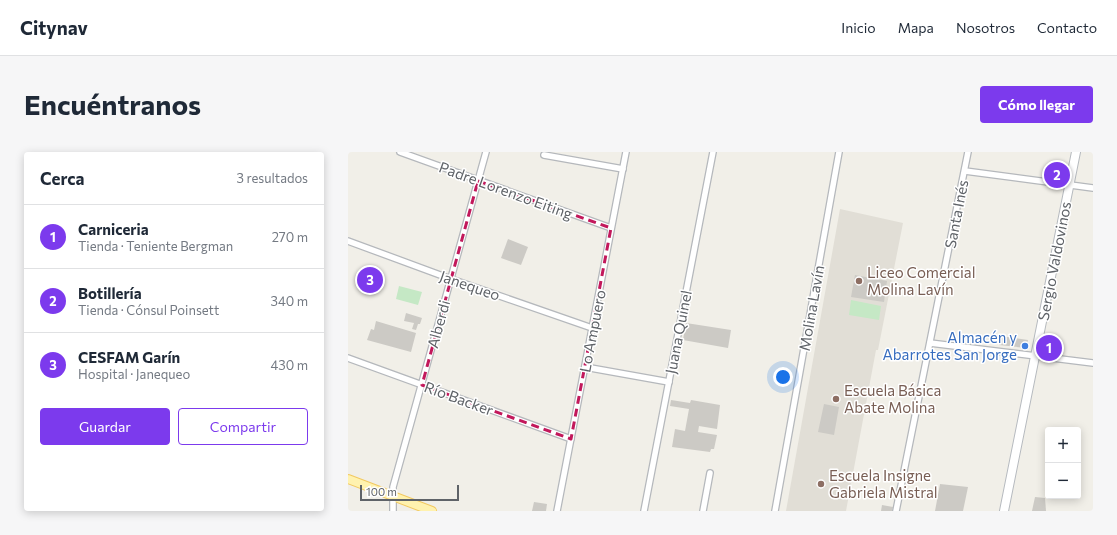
<!DOCTYPE html>
<html lang="es">
<head>
<meta charset="utf-8">
<style>
	:root { --surface:#fff; --page:#f6f6f7; --text:#1f2937; --muted:#747a83; --line:#e0e1e3; --accent:#7c3aed }
	body { margin:0; font-family:Commissioner,sans-serif; background:var(--page); color:var(--text) }
	.controls { position:absolute; right:12px; bottom:12px; display:grid; overflow:hidden; border-radius:4px; box-shadow:0 2px 10px #0003 }
	.controls button { width:36px; height:36px; display:grid; place-items:center; padding:0; border:0; border-bottom:1px solid var(--line); background:var(--surface); color:var(--text); font:20px sans-serif }
	.scale { position:absolute; left:12px; bottom:10px; width:99px; box-sizing:border-box; padding-left:4px; border:2px solid #5f6368; border-top:0; font-size:11px; line-height:14px; white-space:nowrap; color:#5f6368; -webkit-text-stroke:3px #fff; paint-order:stroke }
	.you { position:absolute; left:435px; top:225px; width:14px; height:14px; margin:-10px; border:3px solid #fff; border-radius:50%; background:#1a73e8; box-shadow:0 0 0 6px #1a73e833 }
	.badge { display:grid; place-items:center; width:26px; height:26px; border-radius:50%; background:var(--accent); color:#fff; font-size:13px; font-weight:700 }
	.pin { position:absolute; translate:-50% -50%; border:2px solid #fff; box-shadow:0 1px 4px #0006 }
	.list { margin:0; padding:0; list-style:none }
	h2 { display:flex; justify-content:space-between; align-items:center; height:52px; margin:0; padding:0 16px; font-size:17px }
	h2 small { font-size:13px; font-weight:400; color:var(--muted) }
	.list li { display:grid; grid-template-columns:26px 1fr auto; gap:12px; align-items:center; box-sizing:border-box; height:64px; padding:0 16px; border-top:1px solid var(--line) }
	.list b { display:block; font-size:15px; white-space:nowrap }
	.list p { margin:0; font-size:13px; white-space:nowrap; color:var(--muted) }
	.list em { font-size:13px; font-style:normal; color:var(--muted) }
	.actions { display:flex; gap:8px; padding:12px 16px }
	.actions a { flex:1; padding:9px 0; border:1px solid var(--accent); border-radius:4px; text-align:center; font-size:14px; color:var(--accent) }
	.actions .main { background:var(--accent); color:#fff }
	.map { position:relative; flex:none; width:745px; height:359px; overflow:hidden; border-radius:4px }
	header { display:flex; align-items:center; gap:24px; box-sizing:border-box; height:56px; padding:0 20px; background:var(--surface); border-bottom:1px solid var(--line) }
	header strong { font-size:19px }
	nav { display:flex; gap:22px; margin-inline-start:auto; font-size:14px }
	.intro { display:flex; align-items:center; justify-content:space-between; box-sizing:border-box; height:96px; padding:0 24px }
	h1 { margin:0; font-size:28px }
	.button { padding:10px 18px; border-radius:4px; background:var(--accent); color:#fff; font-size:14px; font-weight:700 }
	main { display:flex; gap:24px; padding:0 24px }
	aside { flex:1; background:var(--surface); border-radius:4px; box-shadow:0 2px 10px #0003 }
	.map>svg:first-child { display:block }
</style>
</head>
<body>
<header>
<strong>Citynav</strong>
<nav><a>Inicio</a><a>Mapa</a><a>Nosotros</a><a>Contacto</a></nav>
</header>
<div class="intro"><h1>Encuéntranos</h1><a class="button">Cómo llegar</a></div>
<main>
<aside>
<h2>Cerca<small>3 resultados</small></h2>
<ul class="list">
<li><span class="badge">1</span><div><b>Carniceria</b><p>Tienda · Teniente Bergman</p></div><em>270 m</em></li>
<li><span class="badge">2</span><div><b>Botillería</b><p>Tienda · Cónsul Poinsett</p></div><em>340 m</em></li>
<li><span class="badge">3</span><div><b>CESFAM Garín</b><p>Hospital · Janequeo</p></div><em>430 m</em></li>
</ul>
<div class="actions"><a class="main">Guardar</a><a>Compartir</a></div>
</aside>
<div class="map">
<svg width="745" height="359" viewBox="0 0 745 359">
	<rect width="100%" height="100%" fill="#f1efe8"/>
	<path fill="#e1ded6" d="M492 57 555 71 530 198H528L498 359H438Z"/>
	<g fill="#c5e8c5">
		<path d="M51 134 74 140 70 153 48 147Z"/>
		<path d="M503 148 533 154 531 168 501 163Z"/>
	</g>
	<g fill="#cccac5">
		<path d="M699 15 714 17 713 24 708 26 697 25Z"/>
		<path d="M160 87 180 95 173 113 153 106Z"/>
		<path d="M507 123 539 129 536 150 503 145Z"/>
		<path d="M58 161 74 166 72 172H70L68 178 64 177 66 171 56 169Z"/>
		<path d="M28 169 68 181 63 200 19 188 23 177 26 178Z"/>
		<path d="M338 171 383 178 380 196 335 188Z"/>
		<path d="M701 183 710 184 707 200 700 199 698 197Z"/>
		<path d="M653 184 680 188 678 196 651 193Z"/>
		<path d="M323 248 342 251 343 248 372 253 369 277 351 274 350 280 369 283 366 297H363L362 300 324 295 327 277 337 279 341 257 322 254Z"/>
		<path d="M476 252 491 255 486 283 470 280Z"/>
		<path d="M592 332 620 335 615 359H587Z"/>
		<path d="M687 345 697 346 698 359H684Z"/>
		<path d="M186 350 199 352 198 359H184Z"/>
		<path d="M534 353 545 355 544 359H533Z"/>
	</g>
	<g fill="none" stroke-linecap="round" stroke-linejoin="round">
		<defs>
			<g id="street">
				<path d="M52 0 263 76"/>
				<path d="M196 3 275 17"/>
				<path d="M617 19 745 36"/>
				<path d="M0 89 103 127 244 176"/>
				<path d="M582 191 745 211"/>
				<path d="M0 206 223 287"/>
				<path d="M237 215 321 230"/>
				<path d="M45 359V335L138 0"/>
				<path d="M209 359 278 0"/>
				<path d="M296 359 365 0"/>
				<path d="M355 359 362 321"/>
				<path d="M427 359 491 0"/>
				<path d="M548 359 620 0"/>
			</g>
			<path id="secondary" d="M656 359 728 0"/>
			<path id="primary" d="M0 327 84 359"/>
		</defs>
		<use href="#street" stroke="#b5b8bc" stroke-width="8"/>
		<use href="#secondary" stroke="#b6babf" stroke-width="10"/>
		<use href="#primary" stroke="#f2c960" stroke-width="10"/>
		<use href="#street" stroke="#fff" stroke-width="5.5"/>
		<use href="#secondary" stroke="#fff" stroke-width="8"/>
		<use href="#primary" stroke="#fff2af" stroke-width="8"/>
	</g>
	<path fill="none" stroke="#c2185b" stroke-width="3" stroke-dasharray="8 5" stroke-linejoin="round" d="M130 29 263 76 223 287 74 233Z"/>
	<g fill="#8d6e63" stroke="#fff" stroke-width="1.5">
		<circle cx="511" cy="129" r="4"/>
		<circle cx="488" cy="247" r="4"/>
		<circle cx="473" cy="332" r="4"/>
	</g>
	<circle fill="#3f7fe0" stroke="#fff" stroke-width="1.5" cx="677" cy="194" r="4"/>
	<g text-anchor="middle" dominant-baseline="central" stroke-width="3" stroke-linejoin="round" paint-order="stroke">
		<g font-size="15" fill="#5f6368" stroke="#fff">
			<text transform="translate(158 38) rotate(20)">Padre Lorenzo Eiting</text>
			<text transform="translate(608 62) rotate(-79)">Santa Inés</text>
			<text transform="translate(706 109) rotate(-79)">Sergio Valdovinos</text>
			<text transform="translate(122 133) rotate(19)">Janequeo</text>
			<text transform="translate(463 156) rotate(-80)">Molina Lavín</text>
			<text transform="translate(90 172) rotate(-75)">Alberdi</text>
			<text transform="translate(244 179) rotate(-79)">Lo Ampuero</text>
			<text transform="translate(330 180) rotate(-79)">Juana Quinel</text>
			<text transform="translate(111 246) rotate(20)">Río Backer</text>
		</g>
		<g font-size="15" fill="#785e54" stroke="#fff" text-anchor="start">
			<text x="519" y="120">Liceo Comercial<tspan x="519" dy="17">Molina Lavín</tspan></text>
			<text x="496" y="238">Escuela Básica<tspan x="496" dy="17">Abate Molina</tspan></text>
			<text x="481" y="323">Escuela Insigne<tspan x="481" dy="17">Gabriela Mistral</tspan></text>
		</g>
		<g font-size="15" fill="#366cbe" stroke="#fff" text-anchor="end">
			<text x="669" y="185">Almacén y<tspan x="669" dy="17">Abarrotes San Jorge</tspan></text>
		</g>
	</g>
</svg>
<div class="controls">
<button>+</button>
<button>−</button>
</div>
<div class="scale">100 m</div>
<div class="you"></div>
<div class="pin badge" style="left:701px;top:196px">1</div>
<div class="pin badge" style="left:709px;top:23px">2</div>
<div class="pin badge" style="left:22px;top:128px">3</div>
</div>
</main>
</body>
</html>
